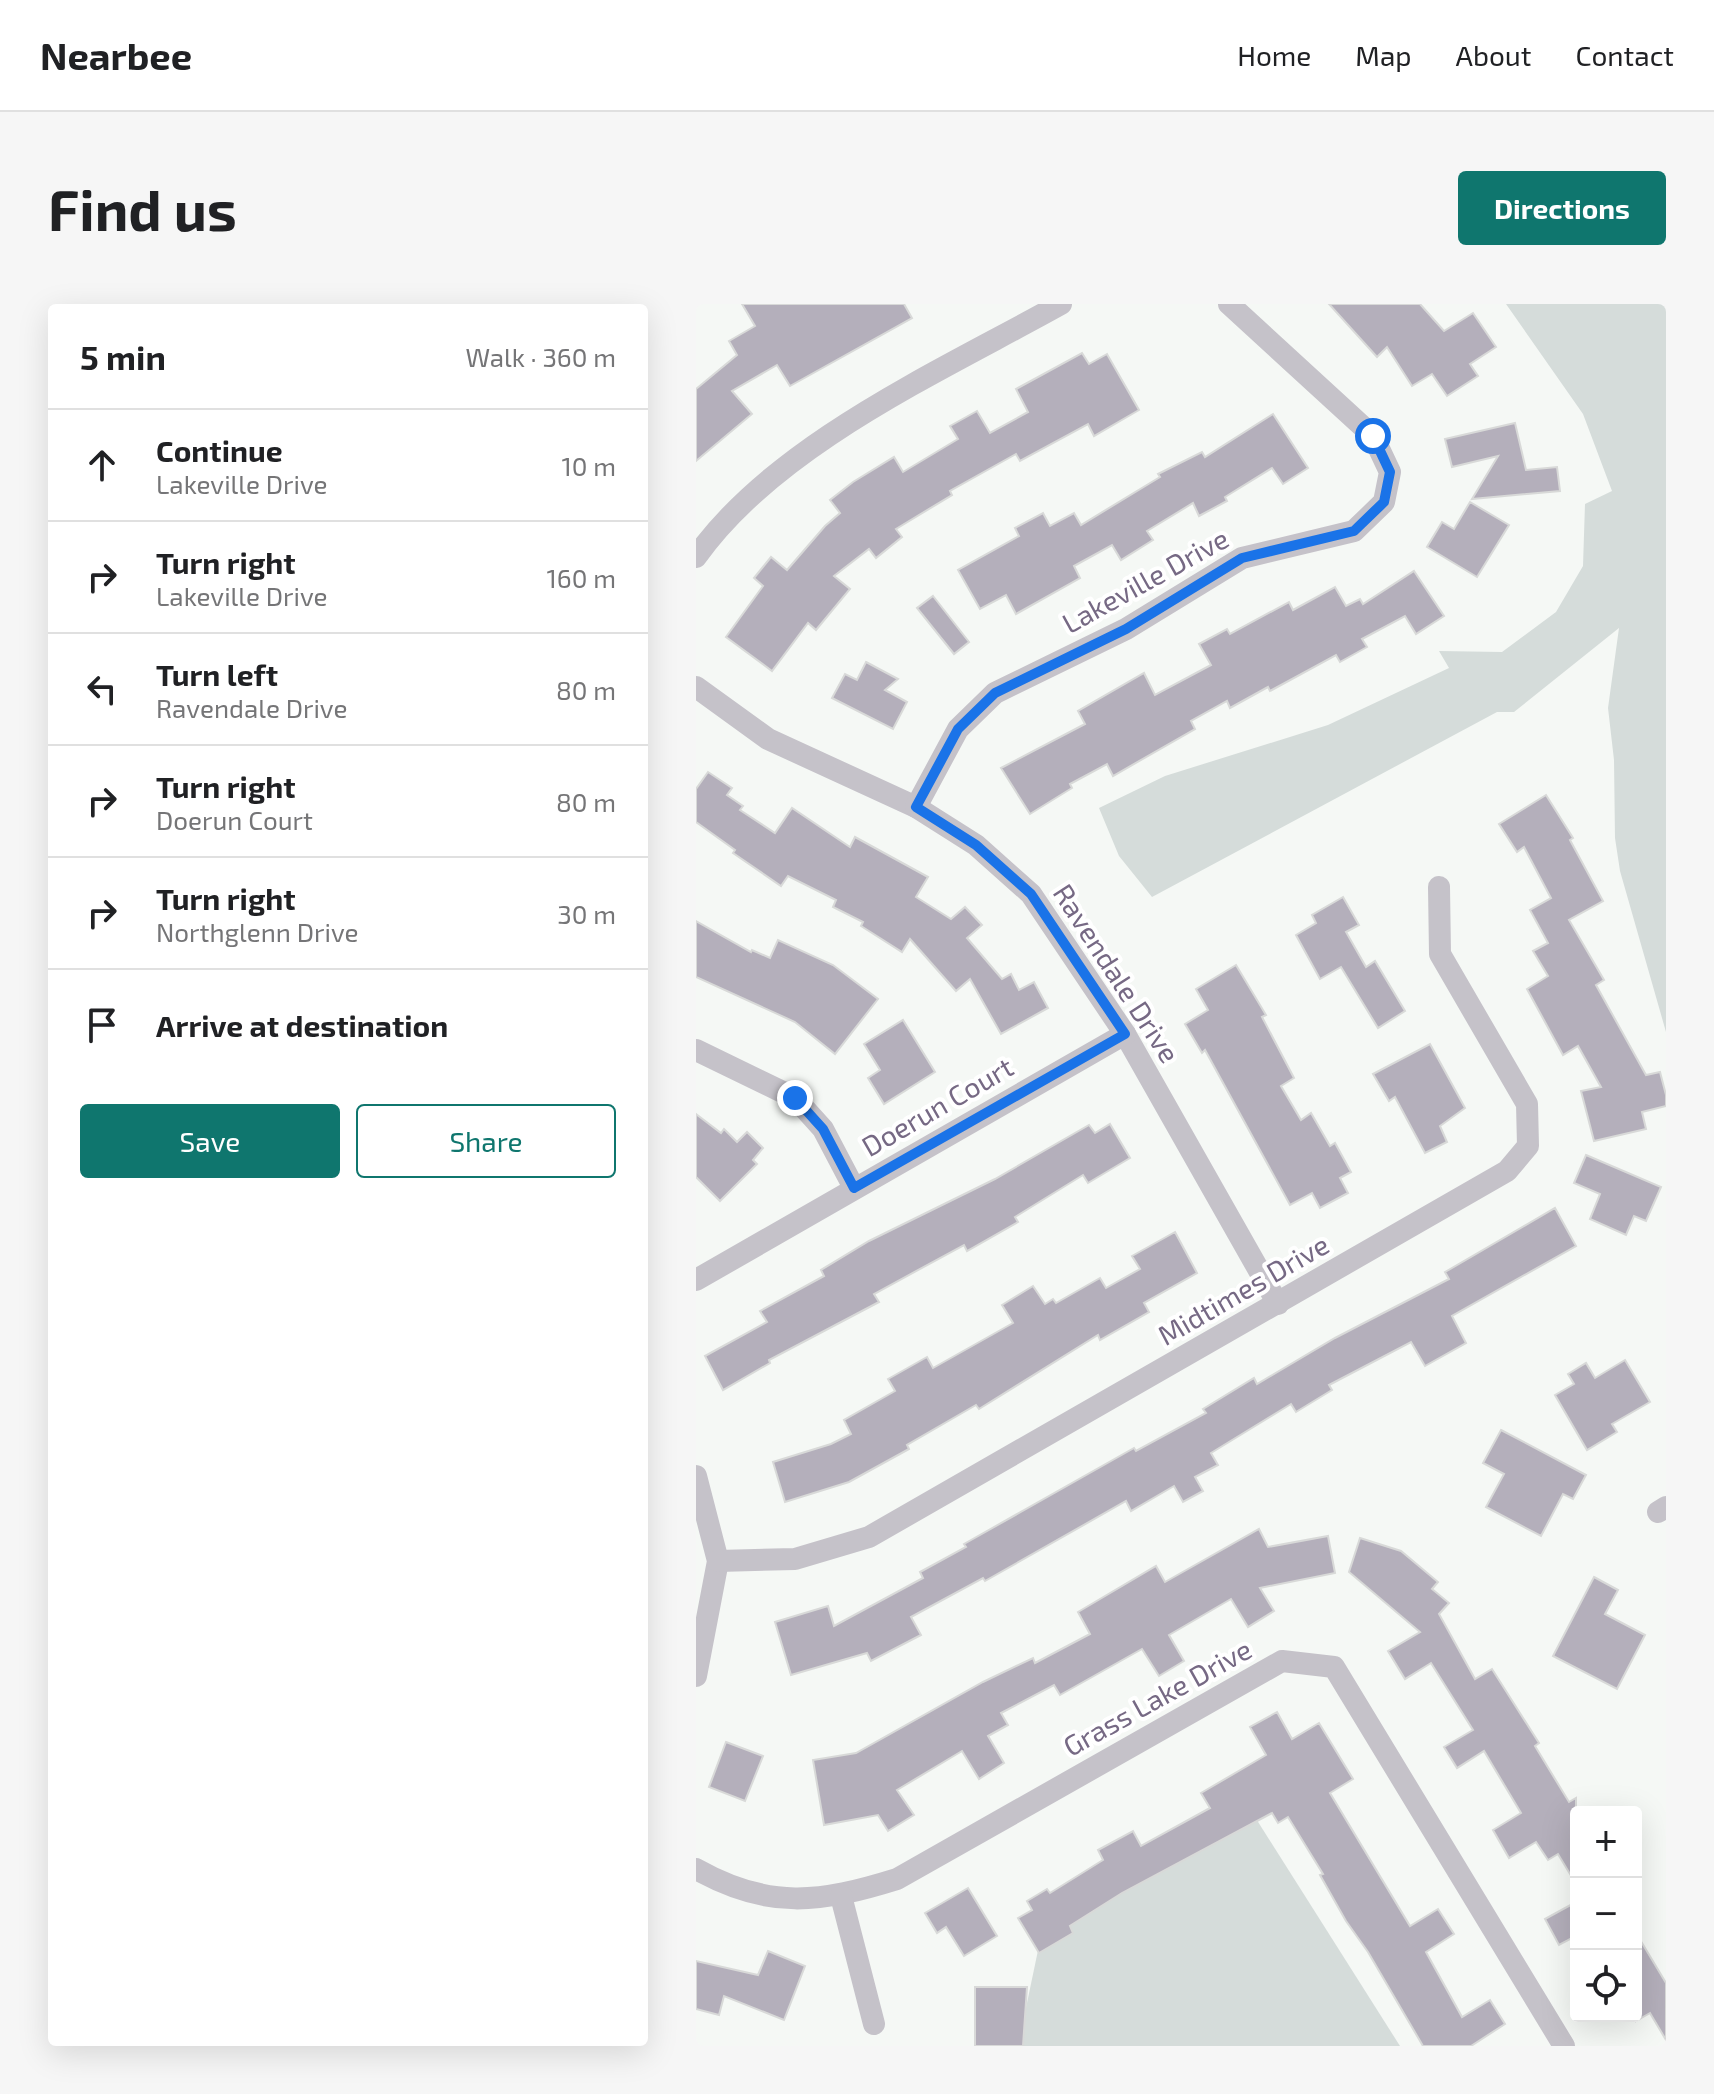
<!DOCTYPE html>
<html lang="en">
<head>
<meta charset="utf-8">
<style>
	:root { --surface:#fff; --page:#f6f6f6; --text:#202124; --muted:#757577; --line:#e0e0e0; --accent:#0f766e }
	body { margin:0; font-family:"Exo 2",sans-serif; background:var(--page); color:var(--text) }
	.controls { position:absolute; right:24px; bottom:24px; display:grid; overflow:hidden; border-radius:8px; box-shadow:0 8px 32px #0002 }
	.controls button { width:72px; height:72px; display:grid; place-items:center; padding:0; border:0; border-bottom:2px solid var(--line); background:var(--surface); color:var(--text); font:40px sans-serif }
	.stop { position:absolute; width:24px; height:24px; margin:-18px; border:6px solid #1a73e8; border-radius:50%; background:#fff }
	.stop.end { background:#1a73e8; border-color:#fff; box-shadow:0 2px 8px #0008 }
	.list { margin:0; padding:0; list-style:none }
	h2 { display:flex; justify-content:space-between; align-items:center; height:104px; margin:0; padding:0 32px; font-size:34px }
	h2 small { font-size:26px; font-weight:400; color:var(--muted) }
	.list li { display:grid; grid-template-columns:52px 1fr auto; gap:24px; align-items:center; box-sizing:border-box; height:112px; padding:0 32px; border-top:2px solid var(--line) }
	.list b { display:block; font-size:30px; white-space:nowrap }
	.list p { margin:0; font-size:26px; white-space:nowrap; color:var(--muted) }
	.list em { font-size:26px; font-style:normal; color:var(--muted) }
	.actions { display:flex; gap:16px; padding:24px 32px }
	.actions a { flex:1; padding:18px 0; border:2px solid var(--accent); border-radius:8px; text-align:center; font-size:28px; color:var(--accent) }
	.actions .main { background:var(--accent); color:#fff }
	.icon { flex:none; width:44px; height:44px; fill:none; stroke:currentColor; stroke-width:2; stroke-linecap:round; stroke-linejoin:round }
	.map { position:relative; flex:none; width:970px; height:1742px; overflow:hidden; border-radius:8px }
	header { display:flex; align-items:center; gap:48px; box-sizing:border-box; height:112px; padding:0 40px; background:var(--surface); border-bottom:2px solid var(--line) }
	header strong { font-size:38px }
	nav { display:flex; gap:44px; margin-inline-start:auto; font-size:28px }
	.intro { display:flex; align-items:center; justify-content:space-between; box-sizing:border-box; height:192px; padding:0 48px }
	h1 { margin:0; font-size:56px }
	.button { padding:20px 36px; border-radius:8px; background:var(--accent); color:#fff; font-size:28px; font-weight:700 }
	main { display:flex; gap:48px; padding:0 48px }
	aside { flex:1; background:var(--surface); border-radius:8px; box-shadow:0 8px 32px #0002 }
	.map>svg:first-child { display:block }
</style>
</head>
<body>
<header>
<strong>Nearbee</strong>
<nav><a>Home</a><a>Map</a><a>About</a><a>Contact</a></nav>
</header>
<div class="intro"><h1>Find us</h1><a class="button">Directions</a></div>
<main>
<aside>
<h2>5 min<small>Walk · 360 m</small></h2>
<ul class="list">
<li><svg class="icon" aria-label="ahead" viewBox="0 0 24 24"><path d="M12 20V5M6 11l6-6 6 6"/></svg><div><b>Continue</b><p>Lakeville Drive</p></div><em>10 m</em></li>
<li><svg class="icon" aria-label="right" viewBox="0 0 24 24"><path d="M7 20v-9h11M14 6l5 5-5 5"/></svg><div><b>Turn right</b><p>Lakeville Drive</p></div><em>160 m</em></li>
<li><svg class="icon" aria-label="left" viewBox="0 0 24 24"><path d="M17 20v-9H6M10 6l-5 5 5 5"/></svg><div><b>Turn left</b><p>Ravendale Drive</p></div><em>80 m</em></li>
<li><svg class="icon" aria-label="right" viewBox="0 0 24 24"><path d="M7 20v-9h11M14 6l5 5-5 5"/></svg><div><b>Turn right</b><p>Doerun Court</p></div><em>80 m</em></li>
<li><svg class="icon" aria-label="right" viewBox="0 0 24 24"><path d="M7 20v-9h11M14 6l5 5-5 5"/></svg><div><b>Turn right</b><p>Northglenn Drive</p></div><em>30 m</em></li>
<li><svg class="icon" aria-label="arrive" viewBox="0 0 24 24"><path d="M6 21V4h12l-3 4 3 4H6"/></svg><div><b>Arrive at destination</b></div></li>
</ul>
<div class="actions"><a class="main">Save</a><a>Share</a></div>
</aside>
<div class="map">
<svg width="970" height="1742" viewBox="0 0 970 1742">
	<rect width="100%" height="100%" fill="#f5f8f5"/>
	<g fill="#d5dcda">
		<path d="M810 0H970V728L924 567 919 534 918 456 912 404 923 324 818 408H801L456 593 423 552 403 504 469 472 632 421 753 364 743 347 806 348 860 308 887 262 889 200 916 187 887 110Z"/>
		<path d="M552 1502 704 1742H322L354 1589Z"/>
	</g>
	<g fill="#b4afbb" stroke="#d8d9d8" stroke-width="2">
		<path d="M46 0H208L216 14 94 82 81 61 36 87 56 110 0 157V85L41 51 33 37 59 22Z"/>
		<path d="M633 0H724L748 27 777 9 800 43 774 60 782 72 751 92 736 70 716 82 691 43 681 53Z"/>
		<path d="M386 49 393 60 411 50 443 106 398 132 392 120 324 157 320 150 254 187 256 191 200 225 206 233 180 254 173 245 138 272 154 285 120 326 112 319 76 367 30 333 67 282 58 274 75 253 91 266 129 222 144 209 134 196 157 178 198 153 207 168 262 135 254 122 281 107 294 129 332 108 320 85Z"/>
		<path d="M577 110 612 164 587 180 576 164 529 193 531 197 503 212 497 199 451 227 457 236 425 256 416 241 378 262 384 274 320 310 310 291 284 305 262 266 323 232 319 224 347 209 354 222 378 209 385 221 464 173 462 170 506 148 509 153Z"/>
		<path d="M819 119 830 166 861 163 864 187 776 195 802 152 756 163 749 135Z"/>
		<path d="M774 198 813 221 781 273 731 243 746 218 758 225Z"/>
		<path d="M718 267 748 312 720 330 709 312 666 335 671 343 644 358 640 351 574 387 572 383 534 404 531 397 495 417 499 425 417 472 411 460 374 480 376 484 334 510 305 464 389 420 382 407 448 369 459 391 515 361 503 340 531 325 534 330 593 298 597 306 639 283 650 302 664 295 667 300Z"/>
		<path d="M237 292 273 338 258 350 221 304Z"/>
		<path d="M170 358 202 375 189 386 211 398 197 425 136 394 149 370 161 376Z"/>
		<path d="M12 468 36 484 31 491 47 502 44 506 79 529 96 504 154 543 159 533 232 573 220 593 255 615 269 603 286 621 271 634 306 675 315 670 323 686 338 678 352 704 305 730 274 675 260 687 214 635 206 648 165 622 167 618 137 603 140 596 92 572 85 582 37 549 39 546 0 518V485Z"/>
		<path d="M850 491 877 534 874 536 907 597 873 616 908 676 900 681 950 771 964 768 970 791V802L946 808 950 825 898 837 885 787 905 783 882 742 867 751 831 685 852 672 837 647 852 639 834 606 855 594 828 543 821 548 803 520Z"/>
		<path d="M647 593 663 621 650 628 670 663 679 657 709 707 682 724 645 663 624 675 600 631 620 619 616 611Z"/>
		<path d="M0 617 55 648 56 646 74 654 82 636 137 661 182 695 139 750 99 718 0 673Z"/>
		<path d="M540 661 570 711 566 713 598 774 585 782 605 816 615 809 634 842 639 839 655 868 644 874 652 889 624 904 616 889 594 901 509 746 506 749 489 720 512 706 500 685Z"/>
		<path d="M207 716 239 768 188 800 172 774 184 766 168 740Z"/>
		<path d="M734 740 769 804 744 822 751 838 729 849 699 793 693 797 677 770Z"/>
		<path d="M0 810 25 829 28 825 41 838 51 828 67 844 57 856 61 860 24 897 0 873Z"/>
		<path d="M414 820 434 854 392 879 387 871 319 913 322 918 271 947 268 941 178 990 183 998 73 1056 74 1059 27 1086 9 1052 71 1018 64 1007 128 972 125 966 173 937 299 875 393 821 399 829Z"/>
		<path d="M890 851 965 883 950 917 938 912 930 931 894 915 904 890 878 879Z"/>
		<path d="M859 904 880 942 756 1012 770 1039 729 1062 715 1038 633 1081 636 1086 600 1108 595 1100 515 1149 522 1161 499 1173 507 1187 487 1198 478 1182 435 1207 430 1197 289 1277 287 1274 215 1313 225 1331 175 1357 171 1349 95 1371 79 1318 132 1302 138 1322 227 1274 224 1268 270 1243 268 1240 438 1144 440 1147 510 1109 507 1105 558 1074 561 1080 639 1034 753 975 749 968Z"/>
		<path d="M479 928 501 969 448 999 453 1008 404 1036 402 1031 283 1105 280 1101 211 1141 213 1145 153 1178 89 1198 77 1158 135 1140 155 1130 148 1116 199 1087 192 1075 231 1053 237 1064 317 1019 306 1001 337 982 349 1000 357 995 360 999 404 974 410 984 444 965 436 952Z"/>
		<path d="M929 1056 954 1098 916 1120 921 1128 891 1146 859 1091 878 1080 872 1070 890 1059 899 1074Z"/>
		<path d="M805 1126 890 1171 877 1195 867 1190 845 1232 790 1203 808 1170 787 1159Z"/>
		<path d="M563 1225 572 1243 632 1232 639 1269 564 1284 578 1307 552 1323 535 1295 473 1331 488 1357 463 1372 446 1345 364 1391 358 1381 305 1409 312 1421 292 1432 308 1459 283 1475 266 1447 201 1486 218 1511 192 1527 182 1511 128 1521 117 1456 160 1449 287 1378 337 1354 339 1359 394 1330 382 1308 460 1262 469 1278Z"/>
		<path d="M664 1234 705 1247 742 1278 736 1285 753 1299 743 1310 779 1375 796 1365 843 1439 839 1442 873 1498 880 1494V1580L862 1550 852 1556 840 1538 813 1554 797 1526 825 1509 788 1447 761 1464 748 1443 777 1426 735 1359 709 1375 692 1347 724 1328 653 1268Z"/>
		<path d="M898 1273 922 1286 909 1310 949 1331 921 1385 857 1352Z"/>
		<path d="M581 1408 596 1435 623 1419 657 1475 634 1489 714 1622 742 1605 758 1630 730 1648 766 1713 794 1696 809 1720 775 1742H727L672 1648 650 1617 624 1571 627 1570 592 1513 582 1519 576 1509 426 1589 374 1622 377 1629 343 1649 322 1614 336 1606 331 1597 351 1585 354 1589 407 1556 402 1546 437 1527 445 1542 514 1504 505 1489 570 1451 554 1423Z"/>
		<path d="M30 1438 67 1452 49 1497 13 1483Z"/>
		<path d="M272 1584 301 1632 268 1652 250 1623 241 1629 229 1609Z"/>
		<path d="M880 1598V1632L863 1641 849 1615Z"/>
		<path d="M940 1629 970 1679V1736L954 1709 940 1717Z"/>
		<path d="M72 1647 109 1662 88 1716 28 1692 23 1711 0 1705V1657L62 1671Z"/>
		<path d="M279 1683H331L327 1742H279Z"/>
	</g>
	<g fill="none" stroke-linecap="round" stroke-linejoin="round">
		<g stroke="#c5c2c9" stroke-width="22">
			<path d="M0 253C80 140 245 67 365 0"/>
			<path d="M0 383 72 435 220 503 280 541 335 590 429 730 582 1000"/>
			<path d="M220 503 262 425 299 389 430 325 546 254 658 227 688 198 694 168 677 132 533 0"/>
			<path d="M0 746 99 794 127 825 158 884"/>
			<path d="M0 976 429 730"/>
			<path d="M0 1172 22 1257 0 1372"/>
			<path d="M962 1208 970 1203"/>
			<path d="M22 1257 99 1255 173 1233 811 867 832 842 831 800 744 650 743 583"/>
			<path d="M0 1565C73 1606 124 1599 201 1575L586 1357 638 1363 868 1742"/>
			<path d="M145 1592 178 1720"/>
		</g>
	</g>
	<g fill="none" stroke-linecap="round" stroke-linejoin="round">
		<path stroke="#1a73e8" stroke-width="10" d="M99 794 127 825 158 884 429 730 335 590 280 541 220 503 262 425 299 389 430 325 546 254 658 227 688 198 694 168 677 132"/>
	</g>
	<g text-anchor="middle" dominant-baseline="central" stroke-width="8" stroke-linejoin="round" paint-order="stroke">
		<g font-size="28" fill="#766984" stroke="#fff">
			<text transform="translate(449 276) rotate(-29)">Lakeville Drive</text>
			<text transform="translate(421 669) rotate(57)">Ravendale Drive</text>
			<text transform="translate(241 802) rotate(-30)">Doerun Court</text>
			<text transform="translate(547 985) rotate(-30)">Midtimes Drive</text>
			<text transform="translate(461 1393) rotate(-29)">Grass Lake Drive</text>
		</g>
	</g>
</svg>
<div class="controls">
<button>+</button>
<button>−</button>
<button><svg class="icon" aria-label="locate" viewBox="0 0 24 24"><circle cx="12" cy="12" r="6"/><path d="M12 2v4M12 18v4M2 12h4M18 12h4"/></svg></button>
</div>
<div class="stop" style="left:677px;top:132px"></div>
<div class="stop end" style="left:99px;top:794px"></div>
</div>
</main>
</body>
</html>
